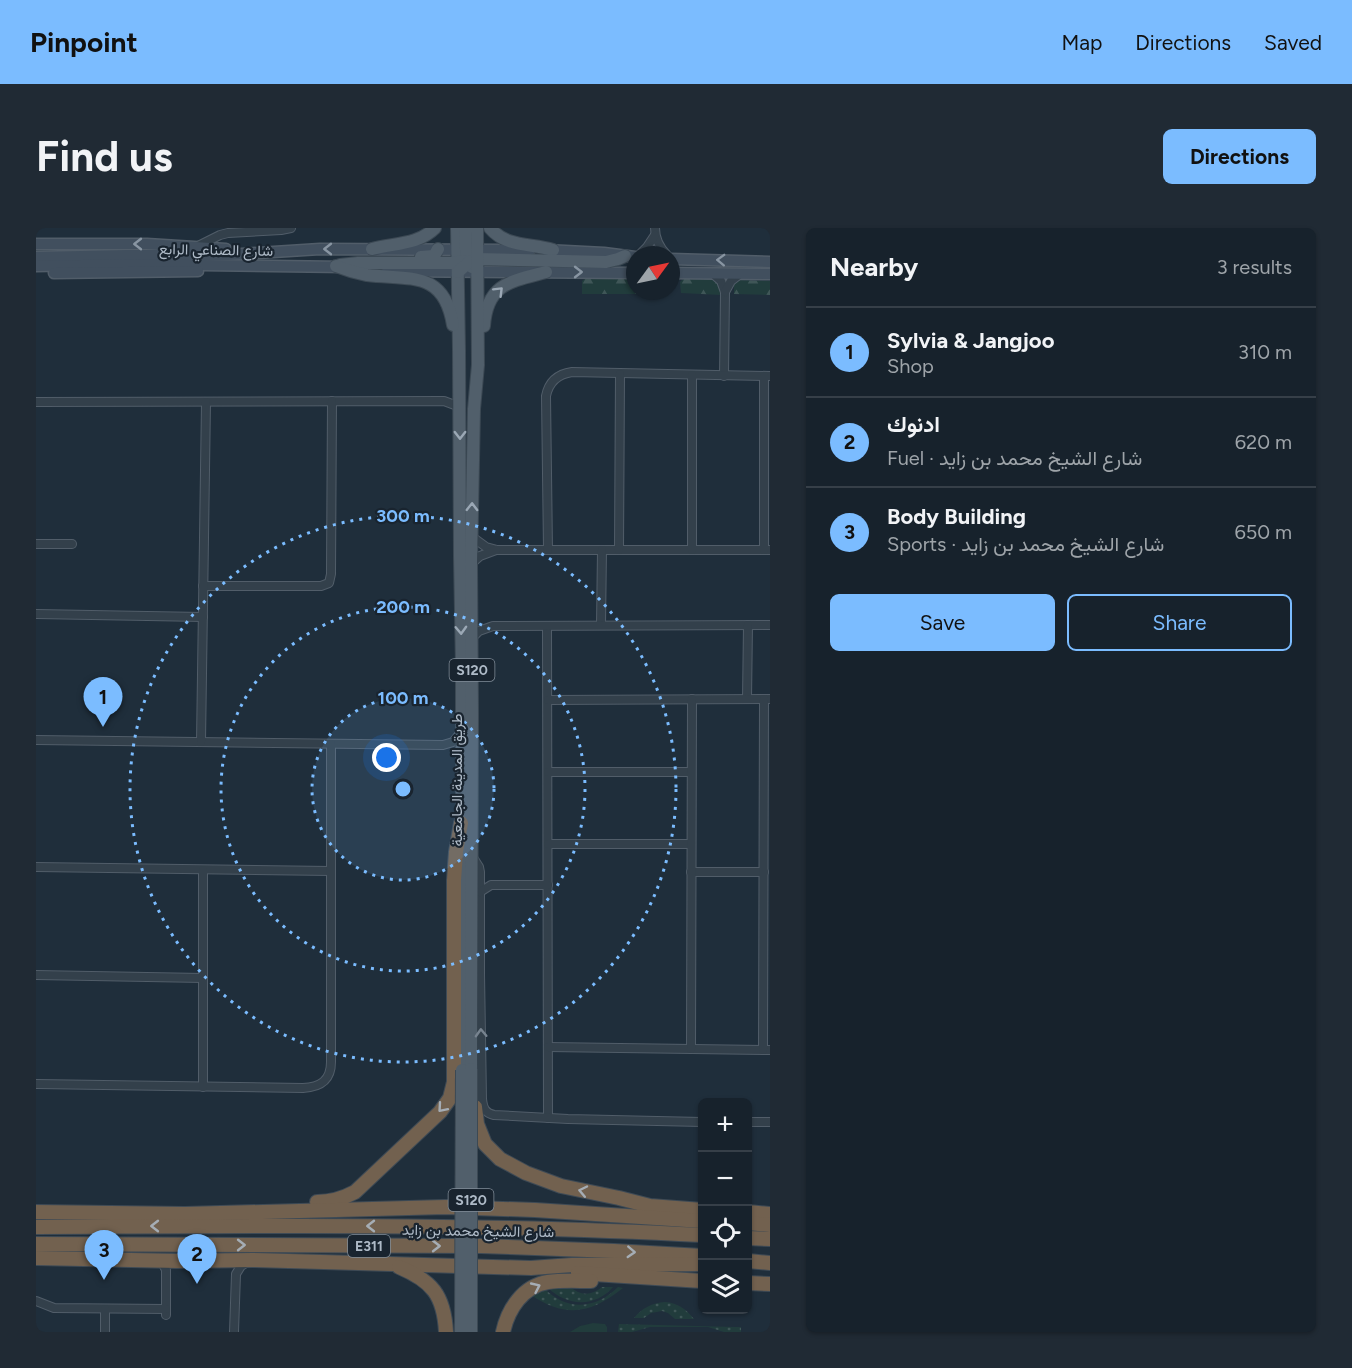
<!DOCTYPE html>
<html lang="en">
<head>
<meta charset="utf-8">
<style>
	:root { --surface:#17222c; --page:#202a34; --text:#f1f3f6; --muted:#9ea4a9; --line:#363f48; --accent:#7bbcff }
	body { margin:0; font-family:Figtree,Vazirmatn,sans-serif; background:var(--page); color:var(--text) }
	.controls { position:absolute; right:18px; bottom:18px; display:grid; overflow:hidden; border-radius:9px; box-shadow:0 2px 4px #0004 }
	.controls button { width:54px; height:54px; display:grid; place-items:center; padding:0; border:0; border-bottom:2px solid var(--line); background:var(--surface); color:var(--text); font:30px sans-serif }
	.compass { position:absolute; left:590px; top:18px; width:54px; height:54px; border-radius:50%; background:var(--surface); box-shadow:0 2px 4px #0004; rotate:57deg }
	.you { position:absolute; left:351px; top:530px; width:21px; height:21px; margin:-15px; border:4px solid #fff; border-radius:50%; background:#1a73e8; box-shadow:0 0 0 9px #1a73e833 }
	.badge { display:grid; place-items:center; width:39px; height:39px; border-radius:50%; background:var(--accent); color:#111; font-size:20px; font-weight:700 }
	.pin { position:absolute; translate:-50% -50px; filter:drop-shadow(0 2px 3px #0008) }
	.pin::after { content:''; position:absolute; top:32px; width:21px; height:18px; background:inherit; clip-path:polygon(0 0,100% 0,50% 100%) }
	.list { margin:0; padding:0; list-style:none }
	h2 { display:flex; justify-content:space-between; align-items:center; height:78px; margin:0; padding:0 24px; font-size:26px }
	h2 small { font-size:20px; font-weight:400; color:var(--muted) }
	.list li { display:grid; grid-template-columns:39px 1fr auto; gap:18px; align-items:center; box-sizing:border-box; height:90px; padding:0 24px; border-top:2px solid var(--line) }
	.list b { display:block; font-size:22px; white-space:nowrap }
	.list p { margin:0; font-size:20px; white-space:nowrap; color:var(--muted) }
	.list em { font-size:20px; font-style:normal; color:var(--muted) }
	.actions { display:flex; gap:12px; padding:18px 24px }
	.actions a { flex:1; padding:14px 0; border:2px solid var(--accent); border-radius:9px; text-align:center; font-size:21px; color:var(--accent) }
	.actions .main { background:var(--accent); color:#111 }
	.icon { flex:none; width:33px; height:33px; fill:none; stroke:currentColor; stroke-width:2; stroke-linecap:round; stroke-linejoin:round }
	.map { position:relative; flex:none; width:734px; height:1104px; overflow:hidden; border-radius:9px }
	header { display:flex; align-items:center; gap:36px; box-sizing:border-box; height:84px; padding:0 30px; background:var(--accent); color:#111 }
	header strong { font-size:28px }
	nav { display:flex; gap:33px; margin-inline-start:auto; font-size:21px }
	.intro { display:flex; align-items:center; justify-content:space-between; box-sizing:border-box; height:144px; padding:0 36px }
	h1 { margin:0; font-size:42px }
	.button { padding:15px 27px; border-radius:9px; background:var(--accent); color:#111; font-size:21px; font-weight:700 }
	main { display:flex; gap:36px; padding:0 36px }
	aside { flex:1; background:var(--surface); border-radius:9px; box-shadow:0 2px 4px #0004 }
	.map>svg:first-child { display:block }
</style>
</head>
<body>
<header>
<strong>Pinpoint</strong>
<nav><a>Map</a><a>Directions</a><a>Saved</a></nav>
</header>
<div class="intro"><h1>Find us</h1><a class="button">Directions</a></div>
<main>
<div class="map">
<svg width="734" height="1104" viewBox="0 0 734 1104">
	<defs>
		<pattern id="grass-dots" width="8" height="8" patternUnits="userSpaceOnUse" patternTransform="scale(1.5)"><rect width="8" height="8" fill="#213c3c"/><path d="M2 2h.1M6 6h.1" fill="none" stroke="#3f5657" stroke-width="1.8" stroke-linecap="round"/></pattern>
		<pattern id="forest-firs" width="22" height="20" patternUnits="userSpaceOnUse" patternTransform="scale(1.5)"><rect width="22" height="20" fill="#213c3c"/><path d="M5 1l3.5 6h-7zM16 11l3.5 6h-7z" fill="#3f5657"/></pattern>
	</defs>
	<rect width="100%" height="100%" fill="#1f2e3b"/>
	<g fill="url(#grass-dots)">
		<path d="M533 1058C544 1068 555 1068 566 1059H577C559 1080 531 1078 512 1060Z"/>
		<path d="M582 1059 587 1060C555 1085 531 1091 495 1067L508 1060C531 1084 560 1081 582 1059Z"/>
		<path d="M629 1074C642 1075 650 1081 658 1091H639L632 1085 626 1083 615 1085 608 1090H598C606 1080 616 1075 629 1074Z"/>
		<path d="M583 1096 699 1099H705V1104H688L672 1099H614L596 1104H582Z"/>
	</g>
	<g fill="url(#forest-firs)">
		<path d="M550 50H599V63H633V66H546V53Z"/>
		<path d="M648 50H682L686 67 645 65 644 54Z"/>
		<path d="M702 52 734 53V67L698 66V57Z"/>
	</g>
	<path fill="#213c3c" d="M557 1095 569 1096 571 1099V1104H534L544 1098Z"/>
	<g fill="none" stroke-linecap="round" stroke-linejoin="round">
		<defs>
			<g id="minor">
				<path d="M619 0C619 11 623 19 631 27"/>
				<path d="M162 18 184 7 192 5 245 2 255 0"/>
				<path d="M603 27 611 19 619 7"/>
				<path d="M677 46 685 53 689 64 688 148"/>
				<path d="M689 64 695 53 704 46"/>
				<path d="M0 174 408 173 424 179"/>
				<path d="M435 308 450 319 461 322H734"/>
				<path d="M0 316H36"/>
				<path d="M512 322 510 168C513 153 522 146 536 144L734 148"/>
				<path d="M583 322 584 146"/>
				<path d="M656 322V147"/>
				<path d="M728 322V148"/>
				<path d="M435 336 444 328 460 322"/>
				<path d="M167 358H285L293 355 295 346 296 173"/>
				<path d="M0 386 167 389"/>
				<path d="M565 397 566 322"/>
				<path d="M511 398 512 890"/>
				<path d="M436 410 443 403 457 398 734 397"/>
				<path d="M711 471 712 397"/>
				<path d="M512 472 734 471"/>
				<path d="M0 512 407 517 417 514 425 504"/>
				<path d="M165 514 170 174"/>
				<path d="M512 544H655"/>
				<path d="M512 616H655"/>
				<path d="M436 628 443 639 444 644V746L446 871C447 880 449 885 458 887L532 891 666 894"/>
				<path d="M0 639 295 643"/>
				<path d="M655 644H728"/>
				<path d="M444 664 455 657H512"/>
				<path d="M0 747 167 750"/>
				<path d="M512 819 734 822"/>
				<path d="M655 821 656 471"/>
				<path d="M727 822 728 471"/>
				<path d="M0 856 267 860C284 859 295 853 295 834V516"/>
				<path d="M167 859V642"/>
				<path d="M712 894H734"/>
				<path d="M122 1032 127 1036 130 1042V1087"/>
				<path d="M0 1073 18 1080 130 1081"/>
				<path d="M69 1104V1081"/>
				<path d="M198 1104 200 1046 205 1038 213 1033"/>
			</g>
			<g id="secondary">
				<path d="M0 16H111L190 21"/>
				<path d="M510 22 568 25 599 29"/>
				<path d="M0 29 92 27H191L284 21 494 22"/>
				<path d="M635 31 734 34"/>
				<path d="M0 38 93 36 309 39"/>
				<path d="M351 43 599 45"/>
				<path d="M18 45 162 43"/>
				<path d="M635 45 734 46"/>
			</g>
			<g id="primary">
				<path d="M421 0 423 122 424 329 426 440V842"/>
				<path d="M429 0C430 13 428 27 436 39"/>
				<path d="M454 0C471 20 495 15 517 22"/>
				<path d="M336 21C358 15 382 17 399 0"/>
				<path d="M385 29 398 28 402 21"/>
				<path d="M304 37 322 35H416L427 33"/>
				<path d="M300 38C310 42 320 45 331 47 374 52 408 42 417 97"/>
				<path d="M422 44 433 34 441 31 570 34 582 31 589 28"/>
				<path d="M448 98C451 55 476 53 510 44"/>
				<path d="M435 841 436 486 435 336 438 181 442 137 441 0"/>
			</g>
			<g id="motorway">
				<path d="M439 879 441 896 449 916 464 931 490 945 525 958 583 970 614 978 666 982"/>
				<path d="M281 974C295 974 306 971 319 964L404 884 414 870 418 854V652L420 624 425 595"/>
				<path d="M0 984 149 986 409 979 499 982 666 993"/>
				<path d="M712 984 734 986"/>
				<path d="M712 995 734 997"/>
				<path d="M0 999C222 998 444 995 666 1007"/>
				<path d="M712 1010 734 1011"/>
				<path d="M0 1016 445 1018 578 1023 666 1028"/>
				<path d="M0 1030 142 1033 217 1032 495 1040 536 1037 666 1036"/>
				<path d="M712 1033 734 1035"/>
				<path d="M363 1039C396 1053 408 1067 410 1104"/>
				<path d="M542 1045 666 1053"/>
				<path d="M712 1055 734 1056"/>
				<path d="M467 1104C472 1081 487 1058 512 1054 526 1052 541 1053 555 1053"/>
			</g>
		</defs>
		<use href="#minor" stroke="#515d69" stroke-width="10"/>
		<use href="#secondary" stroke="#515d69" stroke-width="13"/>
		<use href="#primary" stroke="#3c4954" stroke-width="14"/>
		<use href="#motorway" stroke="#3e4a55" stroke-width="16"/>
		<use href="#minor" stroke="#33404b" stroke-width="8"/>
		<use href="#secondary" stroke="#414f5e" stroke-width="10"/>
		<use href="#primary" stroke="#515f6b" stroke-width="12"/>
		<use href="#motorway" stroke="#72614f" stroke-width="14"/>
		<defs>
			<g id="primary-bridge">
				<path d="M425 1104 426 842"/>
				<path d="M435 1104V841"/>
			</g>
		</defs>
		<use href="#primary-bridge" stroke="#3c4954" stroke-width="14" stroke-linecap="butt"/>
		<use href="#primary-bridge" stroke="#515f6b" stroke-width="12"/>
	</g>
	<defs><path id="oneway-chevron" d="M-2-3.5L2.5 0L-2 3.5" fill="none" stroke-width="1.6" stroke-linecap="round" stroke-linejoin="round" transform="scale(1.5)"/></defs>
	<g stroke="#8895a2">
		<use href="#oneway-chevron" transform="translate(102 16) rotate(-180)"/>
		<use href="#oneway-chevron" transform="translate(292 21) rotate(-180)"/>
		<use href="#oneway-chevron" transform="translate(685 32) rotate(-178)"/>
		<use href="#oneway-chevron" transform="translate(542 44)"/>
	</g>
	<g stroke="#9ba8b5">
		<use href="#oneway-chevron" transform="translate(463 63) rotate(-45)"/>
		<use href="#oneway-chevron" transform="translate(424 207) rotate(90)"/>
		<use href="#oneway-chevron" transform="translate(436 279) rotate(-89)"/>
		<use href="#oneway-chevron" transform="translate(425 402) rotate(88)"/>
	</g>
	<use stroke="#77838f" href="#oneway-chevron" transform="translate(445 805) rotate(-92)"/>
	<g stroke="#a5adb5">
		<use href="#oneway-chevron" transform="translate(406 880) rotate(131)"/>
		<use href="#oneway-chevron" transform="translate(547 963) rotate(-168)"/>
		<use href="#oneway-chevron" transform="translate(119 998) rotate(180)"/>
		<use href="#oneway-chevron" transform="translate(335 998) rotate(-180)"/>
		<use href="#oneway-chevron" transform="translate(205 1017)"/>
		<use href="#oneway-chevron" transform="translate(400 1018)"/>
		<use href="#oneway-chevron" transform="translate(595 1024) rotate(3)"/>
		<use href="#oneway-chevron" transform="translate(500 1059) rotate(-25)"/>
	</g>
	<circle cx="367" cy="561" r="91" fill="#7bbcff" fill-opacity=".12"/>
	<g fill="none" stroke="#7bbcff" stroke-width="3" stroke-dasharray="3 6">
		<circle cx="367" cy="561" r="91"/>
		<circle cx="367" cy="561" r="182"/>
		<circle cx="367" cy="561" r="273"/>
	</g>
	<g text-anchor="middle" dominant-baseline="central" stroke-width="4.5" stroke-linejoin="round" paint-order="stroke">
		<g fill="#19242f" stroke="#818d99" stroke-width="1.5">
			<rect x="413.5" y="431" width="45" height="22" rx="4.5"/>
			<rect x="412.5" y="961" width="45" height="22" rx="4.5"/>
			<rect x="312" y="1007" width="42" height="22" rx="4.5"/>
		</g>
		<g font-size="14" font-weight="bold" fill="#aebac7">
			<text x="436" y="442">S120</text>
			<text x="435" y="972">S120</text>
			<text x="333" y="1018">E311</text>
		</g>
		<g font-size="15" fill="#aebac7" stroke="#19242f">
			<text transform="translate(180 22) rotate(1)">شارع الصناعي الرابع</text>
			<text transform="translate(421 552) rotate(-90)">طريق المدينة الجامعية</text>
			<text transform="translate(442 1003) rotate(1)">شارع الشيخ محمد بن زايد</text>
		</g>
	</g>
	<circle cx="367" cy="561" r="9" fill="#7bbcff" stroke="#19242f" stroke-width="3"/>
	<g font-size="18" text-anchor="middle" font-weight="bold" fill="#7bbcff" stroke="#19242f" stroke-width="4.5" stroke-linejoin="round" paint-order="stroke">
		<text x="367" y="294">300 m</text>
		<text x="367" y="385">200 m</text>
		<text x="367" y="476">100 m</text>
	</g>
</svg>
<div class="controls">
<button>+</button>
<button>−</button>
<button><svg class="icon" aria-label="locate" viewBox="0 0 24 24"><circle cx="12" cy="12" r="6"/><path d="M12 2v4M12 18v4M2 12h4M18 12h4"/></svg></button>
<button><svg class="icon" aria-label="layers" viewBox="0 0 24 24"><path d="M12 4l9 5-9 5-9-5zM3 14l9 5 9-5"/></svg></button>
</div>
<svg class="compass" viewBox="-18 -18 36 36"><path d="M0-13l5 13h-10z" fill="#e53935"/><path d="M0 13l5-13h-10z" fill="#9ea4a9"/></svg>
<div class="you"></div>
<div class="pin badge" style="left:67px;top:499px">1</div>
<div class="pin badge" style="left:161px;top:1056px">2</div>
<div class="pin badge" style="left:68px;top:1052px">3</div>
</div>
<aside>
<h2>Nearby<small>3 results</small></h2>
<ul class="list">
<li><span class="badge">1</span><div><b>Sylvia &amp; Jangjoo</b><p>Shop</p></div><em>310 m</em></li>
<li><span class="badge">2</span><div><b>ادنوك</b><p>Fuel · شارع الشيخ محمد بن زايد</p></div><em>620 m</em></li>
<li><span class="badge">3</span><div><b>Body Building</b><p>Sports · شارع الشيخ محمد بن زايد</p></div><em>650 m</em></li>
</ul>
<div class="actions"><a class="main">Save</a><a>Share</a></div>
</aside>
</main>
</body>
</html>
